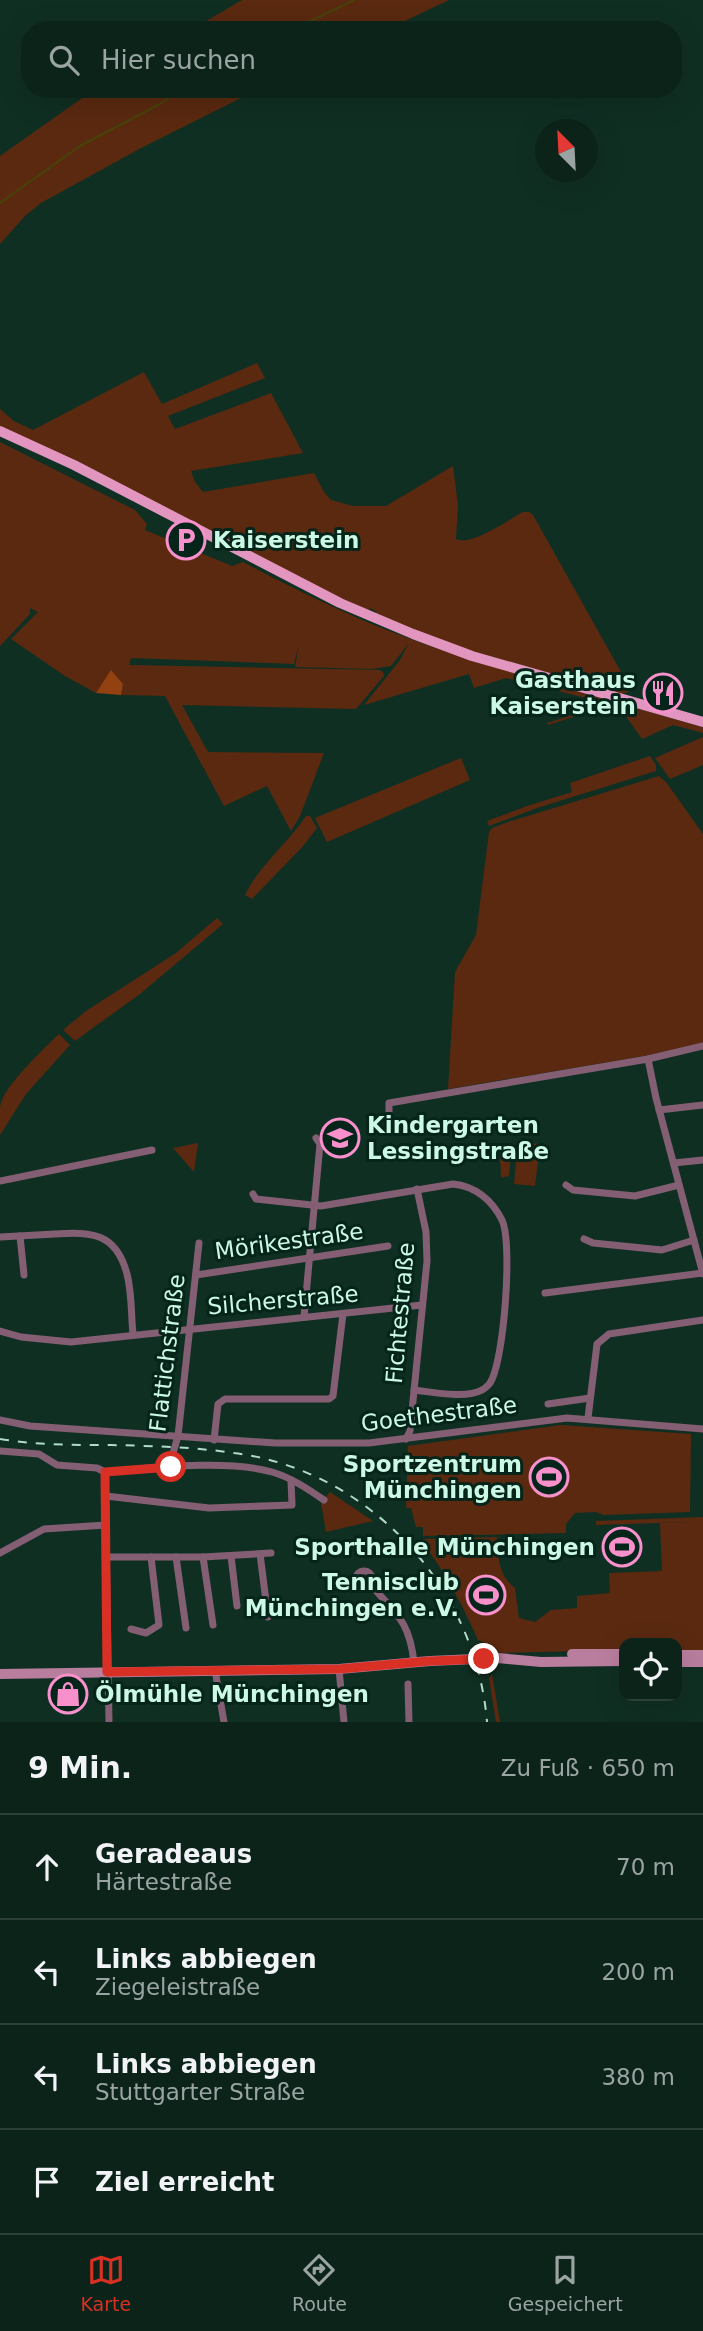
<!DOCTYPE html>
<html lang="de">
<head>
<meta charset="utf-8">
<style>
	:root { --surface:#0c231a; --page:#1a2f27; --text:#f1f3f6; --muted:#9aa4a2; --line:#2c4039; --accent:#d93025 }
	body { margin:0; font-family:"DejaVu Sans",sans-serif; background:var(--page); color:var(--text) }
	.controls { position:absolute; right:21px; bottom:21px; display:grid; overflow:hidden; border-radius:14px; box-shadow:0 7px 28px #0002 }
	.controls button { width:63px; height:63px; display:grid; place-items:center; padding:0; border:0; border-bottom:2px solid var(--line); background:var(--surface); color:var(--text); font:35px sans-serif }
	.compass { position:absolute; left:535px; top:119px; width:63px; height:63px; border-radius:50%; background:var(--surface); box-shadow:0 7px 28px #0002; rotate:336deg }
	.stop { position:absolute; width:21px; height:21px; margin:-16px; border:5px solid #d93025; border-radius:50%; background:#fff }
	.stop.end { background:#d93025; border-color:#fff; box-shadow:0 2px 7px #0008 }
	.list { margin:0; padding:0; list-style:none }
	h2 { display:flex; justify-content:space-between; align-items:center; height:91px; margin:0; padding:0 28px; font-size:30px }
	h2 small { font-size:23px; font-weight:400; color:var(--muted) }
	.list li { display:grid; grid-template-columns:46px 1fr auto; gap:21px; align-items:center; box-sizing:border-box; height:105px; padding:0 28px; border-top:2px solid var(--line) }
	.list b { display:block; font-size:26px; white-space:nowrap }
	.list p { margin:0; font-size:23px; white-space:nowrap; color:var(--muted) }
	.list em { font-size:23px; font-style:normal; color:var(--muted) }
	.icon { flex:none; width:38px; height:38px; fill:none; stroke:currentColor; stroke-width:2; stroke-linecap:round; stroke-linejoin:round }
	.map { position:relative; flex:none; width:703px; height:1722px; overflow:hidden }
	.search { position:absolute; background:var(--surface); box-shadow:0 7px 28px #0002; left:21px; right:21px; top:21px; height:77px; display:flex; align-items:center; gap:18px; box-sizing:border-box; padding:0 24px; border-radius:28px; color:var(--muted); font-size:26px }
	.sheet { height:511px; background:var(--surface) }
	nav { display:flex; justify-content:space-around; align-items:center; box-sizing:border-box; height:98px; border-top:2px solid var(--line); background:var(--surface); font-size:19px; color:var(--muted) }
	nav a { display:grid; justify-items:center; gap:4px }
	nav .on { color:var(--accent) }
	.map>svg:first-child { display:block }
</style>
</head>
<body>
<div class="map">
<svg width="703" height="1722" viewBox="0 0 703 1722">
	<rect width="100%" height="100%" fill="#102f23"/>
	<g fill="#5a2910">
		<path d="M242 0H449L386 30H191Z"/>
		<path d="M95 89H259L143 147 41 203 25 216 0 244V156Z"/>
		<path d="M257 363 265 378 168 416 175 429 271 393 303 453 191 471 195 482 203 492 314 473 324 492 331 500 353 506H386L453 466 458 505 456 539C472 546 508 520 523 512H529L533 515 630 688 628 692 621 694 465 649 377 615 375 611 370 608 369 610 366 611 0 426V409L14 421 33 430 144 372 162 404Z"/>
		<path d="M0 442 135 510 147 524 145 530 232 566 243 562C297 591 355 619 413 640 481 664 551 684 621 704L620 714 596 710 548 725 547 723 596 707 598 701 506 678 474 688 469 674 364 705 400 660 409 643 391 666 372 669 295 667 299 644 294 664 131 658 129 665 379 670 383 672 384 676 356 709 182 705 208 752 324 753 300 816 291 831 267 786 224 806 165 696 121 695 123 684 111 671 96 693 65 676 11 639 38 612 30 608V614L0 646Z"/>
		<path d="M625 705 703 727V733L673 725 642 739 625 715Z"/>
		<path d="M703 737V765L670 779 655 758Z"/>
		<path d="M650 756 656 765V771L537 808 489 826 487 821 527 806 572 792 570 783Z"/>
		<path d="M461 758 470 780 327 842 315 818Z"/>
		<path d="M659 776 666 782 703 834V1043L650 1055 448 1089 455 972 476 935 489 832 492 828 508 822Z"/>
		<path d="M306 816H310L317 828 304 845 252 899 245 895C258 867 288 843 306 816Z"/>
		<path d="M217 918 223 924 140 994 75 1041 63 1030 86 1011 176 953Z"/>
		<path d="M59 1034 70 1045 26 1094 0 1135C0 1126 0 1116 0 1107 3 1086 44 1049 59 1034Z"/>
		<path d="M518 1142 540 1144 535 1186 514 1184Z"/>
		<path d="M198 1143 194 1172 173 1148Z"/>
		<path d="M500 1154H511L509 1176 501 1178Z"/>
		<path d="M561 1425 691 1434 690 1512 603 1515 596 1512 575 1513 566 1524V1533L423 1536V1527H416L411 1508H406L408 1446Z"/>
		<path d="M330 1492 373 1521 326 1532 321 1503Z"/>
		<path d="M703 1517V1651L677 1650V1643H624V1650L494 1653 487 1644 478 1640C463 1606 446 1573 423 1543V1539L497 1537C498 1556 498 1575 515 1588L519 1618 535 1622 551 1610 577 1608V1596L610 1593 609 1573 662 1571 660 1523 690 1522 596 1525V1521Z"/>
		<path d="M492 1674 500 1722H496L489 1678Z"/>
	</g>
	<path fill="#944112" d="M111 670 123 684 121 695 96 693Z"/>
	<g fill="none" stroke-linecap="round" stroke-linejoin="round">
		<g stroke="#474309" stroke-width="2">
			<path d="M292 30 354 0"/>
			<path d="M0 203 80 146 160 104 182 89"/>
		</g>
		<g stroke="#845f73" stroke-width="7">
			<path d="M648 1059 656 1098 703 1274"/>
			<path d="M659 1110 703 1105"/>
			<path d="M389 1112V1103L648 1059 703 1046"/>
			<path d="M674 1163 703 1160"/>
			<path d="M0 1181 152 1150"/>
			<path d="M566 1185 573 1190 635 1196 679 1185"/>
			<path d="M253 1194 256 1199 321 1206 453 1184C475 1186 492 1200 502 1220 513 1243 504 1362 490 1383 489 1385 484 1389 482 1390 466 1399 432 1392 414 1390"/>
			<path d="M20 1236 24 1275"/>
			<path d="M0 1237C18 1236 37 1235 55 1234 91 1232 116 1232 127 1274 132 1293 131 1315 133 1334"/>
			<path d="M584 1239 593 1243 662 1250 694 1240"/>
			<path d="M196 1275 388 1246"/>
			<path d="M545 1293 703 1273"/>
			<path d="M304 1317 320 1144 316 1138"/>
			<path d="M0 1331 21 1337 71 1342 422 1305"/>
			<path d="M548 1404 590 1398"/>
			<path d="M588 1418 597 1344 609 1334 703 1320"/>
			<path d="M0 1420 30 1426 275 1443H369L567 1418 703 1429"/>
			<path d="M406 1439 410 1431 427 1261 426 1232 417 1189"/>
			<path d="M214 1440 218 1404 225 1399H329L333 1396 343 1314"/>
			<path d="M0 1451 39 1454 57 1465 97 1468 105 1472C152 1468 226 1459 272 1472 290 1477 308 1489 324 1500"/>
			<path d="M169 1467 178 1436 199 1243"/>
			<path d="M105 1472 109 1722"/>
			<path d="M106 1496 209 1508 292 1505 291 1480"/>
			<path d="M0 1553 44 1529 106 1525"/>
			<path d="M260 1554 268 1617"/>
			<path d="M231 1556 237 1606"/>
			<path d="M106 1557H203L271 1553"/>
			<path d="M176 1557 186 1628"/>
			<path d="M203 1557 213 1625"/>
			<circle cx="364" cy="1579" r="8"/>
			<path d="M370 1584C396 1614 409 1620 414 1662"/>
			<path d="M131 1629 146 1633 159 1625 151 1557"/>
			<path d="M339 1669 344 1722"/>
			<path d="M215 1670 224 1722"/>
			<path d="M408 1684 409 1722"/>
		</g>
		<g stroke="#b97e9e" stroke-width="10">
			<path d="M572 1654H624"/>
			<path d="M677 1655H703"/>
			<path d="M677 1662H703"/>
			<path d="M0 1674 339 1669 430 1661 498 1658 541 1662 624 1661"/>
		</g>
		<path stroke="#e195bf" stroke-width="10" d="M0 431 74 465 340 603 413 634 472 656 703 722"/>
		<path stroke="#b0dbc9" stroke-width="2" stroke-dasharray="9 9" stroke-linecap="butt" d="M0 1439C37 1445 74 1445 111 1445 152 1446 194 1447 234 1453 369 1470 476 1587 487 1722"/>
	</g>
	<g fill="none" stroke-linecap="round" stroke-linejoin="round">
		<path stroke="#d93025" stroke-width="9" d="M171 1467 105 1472 107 1672 339 1669 430 1661 484 1659"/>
	</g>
	<defs>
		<symbol id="parking-ring" viewBox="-11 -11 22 22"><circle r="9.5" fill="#05251a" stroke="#f890cb" stroke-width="1.5"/><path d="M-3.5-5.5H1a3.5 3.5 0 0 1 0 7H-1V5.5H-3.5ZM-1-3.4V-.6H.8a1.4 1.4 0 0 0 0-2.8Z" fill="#f890cb"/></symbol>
		<symbol id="restaurant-ring" viewBox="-11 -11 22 22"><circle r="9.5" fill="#05251a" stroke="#f890cb" stroke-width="1.5"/><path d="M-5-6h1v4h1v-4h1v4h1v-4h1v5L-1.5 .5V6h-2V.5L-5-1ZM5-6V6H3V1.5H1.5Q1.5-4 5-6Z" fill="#f890cb"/></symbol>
		<symbol id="school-ring" viewBox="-11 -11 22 22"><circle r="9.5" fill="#05251a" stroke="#f890cb" stroke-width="1.5"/><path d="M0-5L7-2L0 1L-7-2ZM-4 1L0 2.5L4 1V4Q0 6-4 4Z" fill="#f890cb"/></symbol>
		<symbol id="stadium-ring" viewBox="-11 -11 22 22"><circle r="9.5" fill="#05251a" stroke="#f890cb" stroke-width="1.5"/><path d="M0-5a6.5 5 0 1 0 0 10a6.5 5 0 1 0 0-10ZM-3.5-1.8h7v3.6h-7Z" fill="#f890cb"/></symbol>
		<symbol id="shop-ring" viewBox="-11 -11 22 22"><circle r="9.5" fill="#05251a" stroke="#f890cb" stroke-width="1.5"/><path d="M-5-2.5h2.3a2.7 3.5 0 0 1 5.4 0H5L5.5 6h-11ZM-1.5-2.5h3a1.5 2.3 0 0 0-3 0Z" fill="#f890cb"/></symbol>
	</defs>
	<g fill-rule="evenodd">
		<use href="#parking-ring" x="164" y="518" width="44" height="44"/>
		<use href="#restaurant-ring" x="641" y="671" width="44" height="44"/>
		<use href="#school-ring" x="318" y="1116" width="44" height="44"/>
		<use href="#stadium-ring" x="527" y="1455" width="44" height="44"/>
		<use href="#stadium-ring" x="600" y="1525" width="44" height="44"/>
		<use href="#stadium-ring" x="464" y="1573" width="44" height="44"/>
		<use href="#shop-ring" x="46" y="1672" width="44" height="44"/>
	</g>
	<g text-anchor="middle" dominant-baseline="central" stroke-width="6" stroke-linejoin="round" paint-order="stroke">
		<g font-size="23" font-weight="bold" fill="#ccf9e5" stroke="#05251a" text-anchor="end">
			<text x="213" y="540" text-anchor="start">Kaiserstein</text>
			<text x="636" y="680">Gasthaus<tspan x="636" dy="26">Kaiserstein</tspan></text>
			<text x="367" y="1125" text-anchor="start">Kindergarten<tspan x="367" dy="26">Lessingstraße</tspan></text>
			<text x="522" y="1464">Sportzentrum<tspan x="522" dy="26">Münchingen</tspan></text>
			<text x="595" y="1547">Sporthalle Münchingen</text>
			<text x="459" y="1582">Tennisclub<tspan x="459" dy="26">Münchingen e.V.</tspan></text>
			<text x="95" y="1694" text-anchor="start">Ölmühle Münchingen</text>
		</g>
		<g font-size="23" fill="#ccf9e5" stroke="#05251a">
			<text transform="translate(289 1241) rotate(-8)">Mörikestraße</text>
			<text transform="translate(283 1300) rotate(-5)">Silcherstraße</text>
			<text transform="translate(400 1313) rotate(-85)">Fichtestraße</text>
			<text transform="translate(167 1353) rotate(-83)">Flattichstraße</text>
			<text transform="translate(439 1414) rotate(-7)">Goethestraße</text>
		</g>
	</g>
</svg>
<div class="controls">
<button><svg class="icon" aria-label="locate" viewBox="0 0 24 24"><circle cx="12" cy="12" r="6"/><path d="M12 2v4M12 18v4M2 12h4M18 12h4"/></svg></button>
</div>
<svg class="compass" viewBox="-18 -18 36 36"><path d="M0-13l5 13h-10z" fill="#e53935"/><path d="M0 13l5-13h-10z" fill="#9aa4a2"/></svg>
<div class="stop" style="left:171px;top:1467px"></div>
<div class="stop end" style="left:484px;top:1659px"></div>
<div class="search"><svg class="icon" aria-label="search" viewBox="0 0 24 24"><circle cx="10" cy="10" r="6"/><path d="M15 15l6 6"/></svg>Hier suchen</div>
</div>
<section class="sheet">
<h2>9 Min.<small>Zu Fuß · 650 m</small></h2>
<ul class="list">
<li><svg class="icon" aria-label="ahead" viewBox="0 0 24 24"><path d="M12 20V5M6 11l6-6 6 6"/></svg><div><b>Geradeaus</b><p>Härtestraße</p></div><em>70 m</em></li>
<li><svg class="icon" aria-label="left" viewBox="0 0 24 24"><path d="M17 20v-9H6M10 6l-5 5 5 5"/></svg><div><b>Links abbiegen</b><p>Ziegeleistraße</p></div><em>200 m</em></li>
<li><svg class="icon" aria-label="left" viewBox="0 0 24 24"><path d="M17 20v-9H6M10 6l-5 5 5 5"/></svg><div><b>Links abbiegen</b><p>Stuttgarter Straße</p></div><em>380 m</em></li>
<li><svg class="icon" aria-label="arrive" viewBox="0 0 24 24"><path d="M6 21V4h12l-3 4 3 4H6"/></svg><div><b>Ziel erreicht</b></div></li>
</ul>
</section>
<nav>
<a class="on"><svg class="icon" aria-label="map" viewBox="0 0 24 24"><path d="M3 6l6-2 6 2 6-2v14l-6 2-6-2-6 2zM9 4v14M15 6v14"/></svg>Karte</a>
<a><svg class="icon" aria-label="directions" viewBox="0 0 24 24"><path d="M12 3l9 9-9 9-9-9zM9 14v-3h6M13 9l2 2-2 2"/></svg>Route</a>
<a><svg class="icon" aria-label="saved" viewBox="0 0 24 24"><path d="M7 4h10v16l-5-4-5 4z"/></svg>Gespeichert</a>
</nav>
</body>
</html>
